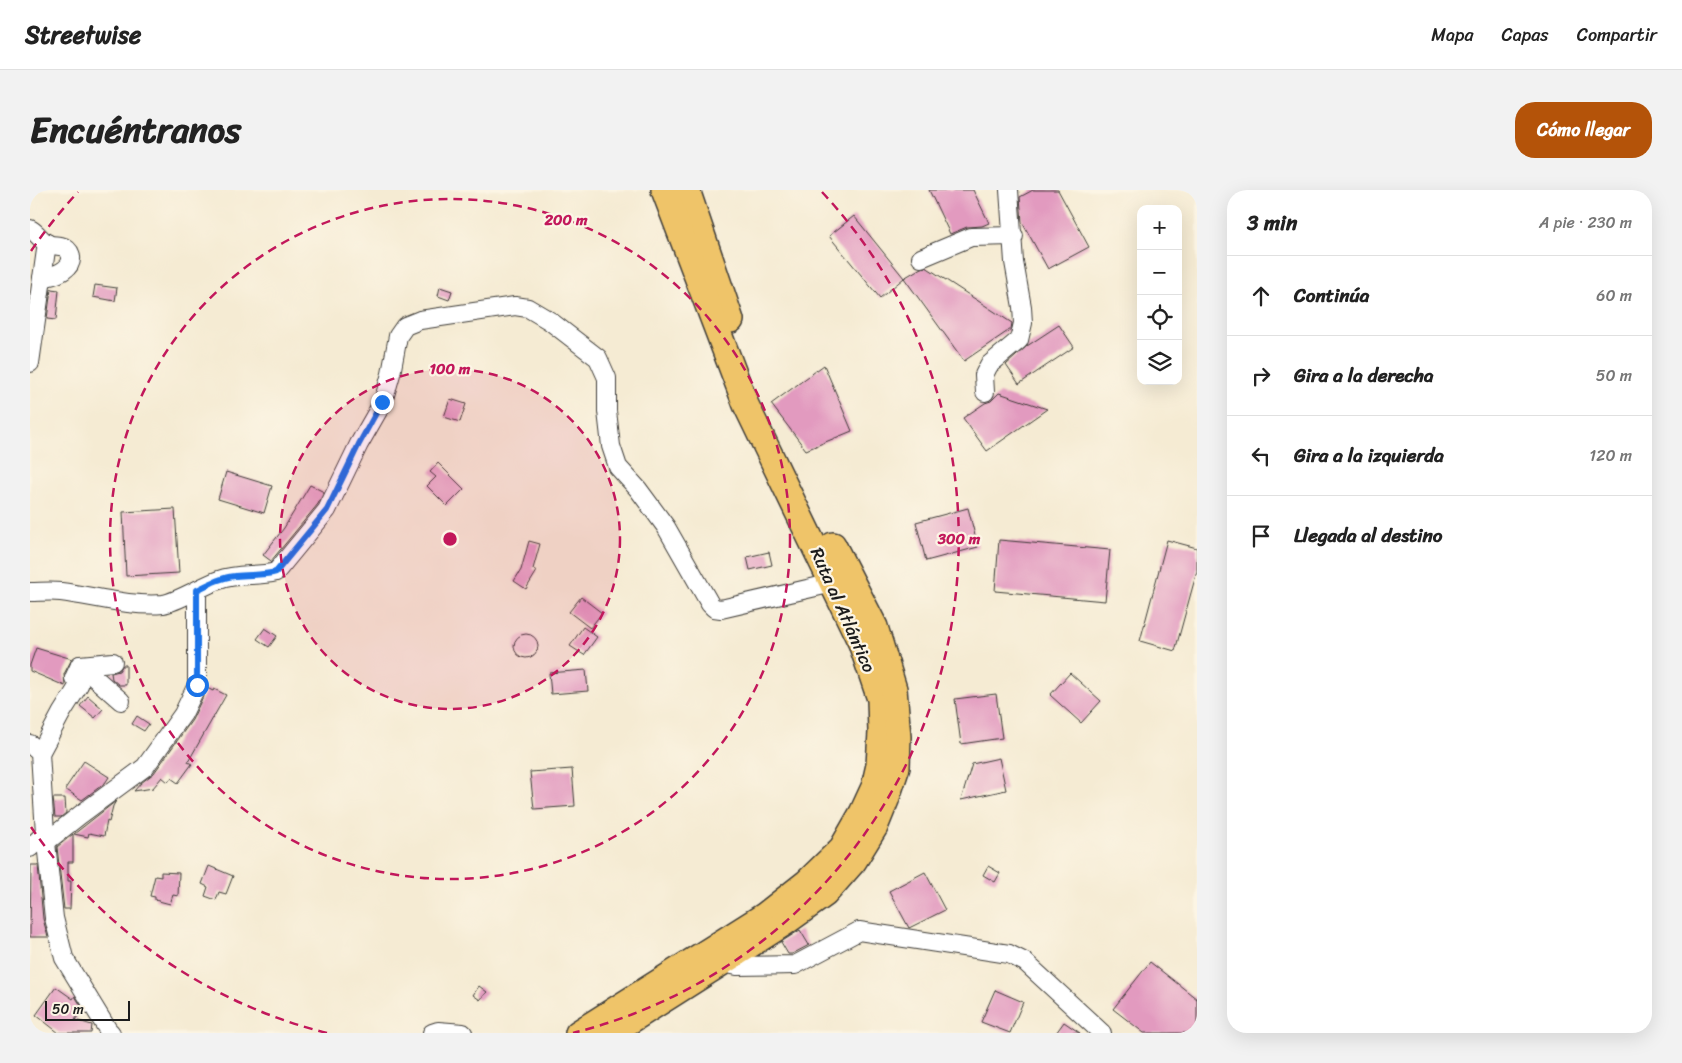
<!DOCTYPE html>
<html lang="es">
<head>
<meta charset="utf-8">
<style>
	:root { --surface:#fff; --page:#f2f2f2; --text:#222; --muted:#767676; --line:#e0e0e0; --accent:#b45309 }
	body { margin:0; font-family:Sriracha,sans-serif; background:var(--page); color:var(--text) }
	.controls { position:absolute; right:15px; top:15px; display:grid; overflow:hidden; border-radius:10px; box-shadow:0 5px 20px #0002 }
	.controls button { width:45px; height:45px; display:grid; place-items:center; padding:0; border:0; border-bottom:1px solid var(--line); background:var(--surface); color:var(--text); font:25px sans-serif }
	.scale { position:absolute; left:15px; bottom:12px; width:85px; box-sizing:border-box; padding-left:5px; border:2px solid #1c1c1c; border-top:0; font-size:14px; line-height:18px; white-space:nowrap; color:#1c1c1c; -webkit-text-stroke:4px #fcf5e5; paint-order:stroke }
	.stop { position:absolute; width:15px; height:15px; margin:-11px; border:4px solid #1a73e8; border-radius:50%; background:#fff }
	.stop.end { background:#1a73e8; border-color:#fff; box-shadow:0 1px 5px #0008 }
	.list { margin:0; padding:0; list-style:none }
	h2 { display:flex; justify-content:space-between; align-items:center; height:65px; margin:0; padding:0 20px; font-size:21px }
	h2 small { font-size:16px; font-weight:400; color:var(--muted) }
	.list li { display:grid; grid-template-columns:32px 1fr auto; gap:15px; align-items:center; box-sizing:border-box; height:80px; padding:0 20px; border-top:1px solid var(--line) }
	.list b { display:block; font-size:19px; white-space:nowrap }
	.list em { font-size:16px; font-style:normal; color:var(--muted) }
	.icon { flex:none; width:28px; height:28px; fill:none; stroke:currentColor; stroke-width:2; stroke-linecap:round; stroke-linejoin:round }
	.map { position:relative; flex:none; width:1167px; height:843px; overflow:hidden; border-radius:20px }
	header { display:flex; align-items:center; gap:30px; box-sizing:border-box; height:70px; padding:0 25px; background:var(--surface); border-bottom:1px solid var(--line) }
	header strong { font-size:24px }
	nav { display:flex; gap:28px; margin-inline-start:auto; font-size:18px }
	.intro { display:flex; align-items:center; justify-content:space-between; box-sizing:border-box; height:120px; padding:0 30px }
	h1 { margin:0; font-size:35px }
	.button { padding:12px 22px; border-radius:20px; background:var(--accent); color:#fff; font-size:18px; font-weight:700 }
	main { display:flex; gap:30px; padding:0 30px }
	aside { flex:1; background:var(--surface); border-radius:20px; box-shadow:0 5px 20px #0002 }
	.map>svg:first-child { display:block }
</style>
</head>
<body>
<header>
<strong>Streetwise</strong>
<nav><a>Mapa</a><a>Capas</a><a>Compartir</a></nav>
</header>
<div class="intro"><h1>Encuéntranos</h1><a class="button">Cómo llegar</a></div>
<main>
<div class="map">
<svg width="1167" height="843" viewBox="0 0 1167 843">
	<rect width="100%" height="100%" fill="#fcf5e5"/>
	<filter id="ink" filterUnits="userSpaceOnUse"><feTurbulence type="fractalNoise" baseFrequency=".02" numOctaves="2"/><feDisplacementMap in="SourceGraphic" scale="10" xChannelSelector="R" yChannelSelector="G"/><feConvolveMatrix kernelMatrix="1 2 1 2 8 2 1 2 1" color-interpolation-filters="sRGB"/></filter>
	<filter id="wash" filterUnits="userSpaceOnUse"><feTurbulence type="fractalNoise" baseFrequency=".0096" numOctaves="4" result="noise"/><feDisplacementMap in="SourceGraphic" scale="20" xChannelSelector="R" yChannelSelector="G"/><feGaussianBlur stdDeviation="1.12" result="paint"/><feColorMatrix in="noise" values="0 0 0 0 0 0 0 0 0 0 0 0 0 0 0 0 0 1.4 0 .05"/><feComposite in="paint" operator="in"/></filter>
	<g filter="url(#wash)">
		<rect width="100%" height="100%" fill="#f5ebd3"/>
		<g id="blocks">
			<g fill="#e29abf">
				<path d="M899 0H943L959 33 952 36 937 37 920 44Z"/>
				<path d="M1003 0H1028L1059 57 1018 79 992 32 990 7Z"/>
				<path d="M824 26 874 88 850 108 799 46Z"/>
				<path d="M896 77 982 133 981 139 934 171 874 88 891 78Z"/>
				<path d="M65 95 87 98 85 111 63 107Z"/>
				<path d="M410 97 422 101 419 110 408 106Z"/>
				<path d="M21 99 29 100 26 130 17 129Z"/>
				<path d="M1029 135 1044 157 989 194 976 175 997 156Z"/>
				<path d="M794 175 822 241 776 260 741 214Z"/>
				<path d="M969 203 1017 219 957 261 933 228 955 213 961 211Z"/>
				<path d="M420 209 436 214 430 232 414 227Z"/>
				<path d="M408 273 434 299 417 316 397 296 406 287 400 282Z"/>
				<path d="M196 282 242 296 234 323 188 309Z"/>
				<path d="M280 295 294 302 288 314 241 371 233 365 254 338Z"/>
				<path d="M938 318 948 357 896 371 886 332Z"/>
				<path d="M145 319 149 383 96 386 93 322Z"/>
				<path d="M969 350 1080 360 1075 411 965 401Z"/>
				<path d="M1137 350 1167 358V381L1145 461 1110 451Z"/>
				<path d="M499 351 510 354 503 379 507 381 496 399 484 391 491 380Z"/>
				<path d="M739 362 742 375 720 380 717 367Z"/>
				<path d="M551 407 572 423 560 438 539 422Z"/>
				<path d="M553 437 567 447 554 465 540 456Z"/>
				<path d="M235 438 247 446 239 457 227 449Z"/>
				<circle cx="496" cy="456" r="12"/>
				<path d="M6 458 42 469 34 484 35 496 0 481V475Z"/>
				<path d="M93 475H96V495H89L82 489 81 483 89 481Z"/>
				<path d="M556 480 558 501 521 504 519 483Z"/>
				<path d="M1040 483 1071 511 1051 533 1020 505Z"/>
				<path d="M177 498 183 501 184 499 196 505 158 572 162 574 148 593 141 588 138 592 132 587 123 598 104 601 111 593 124 583 162 530Z"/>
				<path d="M966 504 972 548 931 554 925 509Z"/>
				<path d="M58 506 73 519 65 528 50 516Z"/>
				<path d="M107 526 119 534 114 541 102 534Z"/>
				<path d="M969 568 976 600 931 610 942 574Z"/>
				<path d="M54 571 79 587 75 593 52 610 35 599Z"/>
				<path d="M542 579 545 616 504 619 500 582Z"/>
				<path d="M23 608H35L36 623 31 627H25Z"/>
				<path d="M86 611 83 616 79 632 77 631 74 646 59 643 58 647 44 644Z"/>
				<path d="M43 644V672H38V691H41L40 719H34L27 657Z"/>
				<path d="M1 675H8L13 729 18 747H0Z"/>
				<path d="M179 676 203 686 196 704 189 702 186 710 175 706 178 697 172 694Z"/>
				<path d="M958 676 970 683 965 692 953 685Z"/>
				<path d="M131 682 149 683 148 706 143 705 140 714 125 710V707L120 706 125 686 131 687Z"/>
				<path d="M895 682 915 720 879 738 859 701Z"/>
				<path d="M770 740 779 755 762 764H758L751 752Z"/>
				<path d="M1120 772 1167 809V843H1114L1083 819Z"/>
				<path d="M449 796 457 802 450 810 443 805Z"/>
				<path d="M26 797 43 809 45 806 53 819 45 830 62 835 61 843H29L6 825Z"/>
				<path d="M965 800 993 812 980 843 951 832Z"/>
				<path d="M1034 832 1050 843H1026Z"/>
			</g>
		</g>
	</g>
	<g filter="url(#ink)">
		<use href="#blocks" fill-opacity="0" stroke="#3d3b37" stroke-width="1"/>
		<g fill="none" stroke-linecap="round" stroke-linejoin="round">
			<defs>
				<g id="minor">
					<path d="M0 39C7 42 11 51 18 54 23 56 29 55 34 57 44 63 43 74 34 80 28 85 19 86 12 88"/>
					<path d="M891 68 941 47 984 46"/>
					<path d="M0 173 17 53"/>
					<path d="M955 202 954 185 959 175 989 150 993 133 992 117 984 72 979 0"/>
					<path d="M0 402C10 402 21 401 31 402 63 406 100 417 133 414 147 412 174 395 189 390 208 383 227 387 246 382L297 320 329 254 353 212 361 184 368 146 375 136 390 130 485 116 498 118 520 131 568 168 577 188V221L581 256 588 277 608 299 636 337 680 414 684 418 691 419 803 393"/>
					<path d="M50 475 91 511"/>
					<path d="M0 554 10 563 15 643 24 728 34 768 78 840 81 843"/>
					<path d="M10 563 32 522 49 495 44 488 50 475 83 472"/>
					<path d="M16 652 50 625 115 577 153 524 167 495V400"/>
					<path d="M0 658 15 643"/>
					<path d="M692 773 707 776 765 775 829 741 979 764 995 772 1072 843"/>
					<path d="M402 843 408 841 433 843"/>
				</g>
				<g id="highway">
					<path d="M657 0 701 130"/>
					<path d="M548 843 735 725 777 692 812 658 832 623 844 597 849 575 851 542 850 509 831 453 716 215 634 0"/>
					<path d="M581 843 753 734 795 704 824 671 845 637 856 610 867 577 868 547 864 499 845 437 803 355"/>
				</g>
			</defs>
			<use href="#minor" stroke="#3d3b37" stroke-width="20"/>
			<use href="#highway" stroke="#3d3b37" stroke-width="28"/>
			<use href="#minor" stroke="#fff" stroke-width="18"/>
			<use href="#highway" stroke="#efc469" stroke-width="25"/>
		</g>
	</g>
	<g fill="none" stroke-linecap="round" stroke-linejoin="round" filter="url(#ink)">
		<path stroke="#1a73e8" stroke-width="6" d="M167 495V400C179 394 192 387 205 386 219 384 232 386 246 382L297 320 329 254 352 212"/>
	</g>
	<circle cx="420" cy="349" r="170" fill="#c2185b" fill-opacity=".12"/>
	<g fill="none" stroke="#c2185b" stroke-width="2.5" stroke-dasharray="9 6">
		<circle cx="420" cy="349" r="170"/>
		<circle cx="420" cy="349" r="340"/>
		<path d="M297 843A509 509 0 0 1 1 637M1 61A509 509 0 0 1 48 2M792 2A509 509 0 0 1 543 843"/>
	</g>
	<g text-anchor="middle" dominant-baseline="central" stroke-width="4.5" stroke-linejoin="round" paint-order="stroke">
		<g font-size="18" fill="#1c1c1c" stroke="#fcf5e5">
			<text transform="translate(813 420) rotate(66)">Ruta al Atlántico</text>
		</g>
	</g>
	<circle cx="420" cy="349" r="8" fill="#c2185b" stroke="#fcf5e5" stroke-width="2.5"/>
	<g font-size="15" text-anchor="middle" font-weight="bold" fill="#c2185b" stroke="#fcf5e5" stroke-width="4.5" stroke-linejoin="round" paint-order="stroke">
		<text x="536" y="35">200 m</text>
		<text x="420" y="184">100 m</text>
		<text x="929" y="354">300 m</text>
	</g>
</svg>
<div class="controls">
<button>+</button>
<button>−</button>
<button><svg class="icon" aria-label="locate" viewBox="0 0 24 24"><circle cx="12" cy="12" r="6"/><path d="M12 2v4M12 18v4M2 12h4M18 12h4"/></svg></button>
<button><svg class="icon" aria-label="layers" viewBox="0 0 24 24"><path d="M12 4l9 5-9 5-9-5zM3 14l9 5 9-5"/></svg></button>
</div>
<div class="scale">50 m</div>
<div class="stop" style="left:167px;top:495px"></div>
<div class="stop end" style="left:352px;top:212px"></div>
</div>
<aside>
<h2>3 min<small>A pie · 230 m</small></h2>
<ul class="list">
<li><svg class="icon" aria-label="ahead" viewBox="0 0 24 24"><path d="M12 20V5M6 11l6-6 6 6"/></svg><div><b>Continúa</b></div><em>60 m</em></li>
<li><svg class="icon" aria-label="right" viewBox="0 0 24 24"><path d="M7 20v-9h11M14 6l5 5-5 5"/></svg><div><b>Gira a la derecha</b></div><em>50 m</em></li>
<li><svg class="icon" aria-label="left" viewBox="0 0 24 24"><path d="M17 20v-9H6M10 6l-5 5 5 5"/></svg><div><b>Gira a la izquierda</b></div><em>120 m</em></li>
<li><svg class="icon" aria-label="arrive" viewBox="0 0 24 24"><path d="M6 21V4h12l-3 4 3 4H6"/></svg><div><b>Llegada al destino</b></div></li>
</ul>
</aside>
</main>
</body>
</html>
